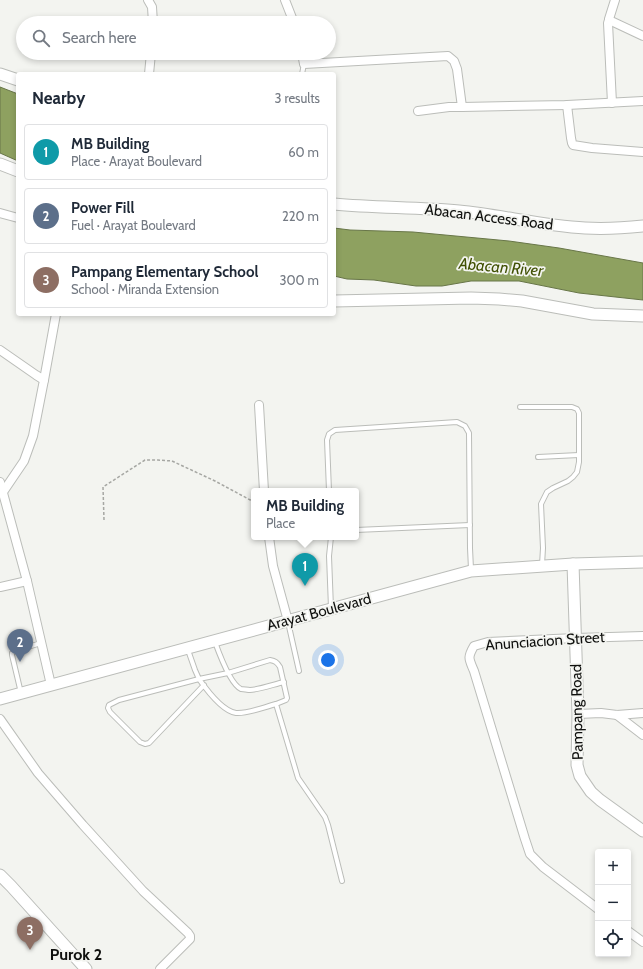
<!DOCTYPE html>
<html lang="en">
<head>
<meta charset="utf-8">
<style>
	:root { --surface:#fff; --page:#f6f6f7; --text:#1f2937; --muted:#747a83; --line:#e0e1e3; --accent:#0f766e }
	body { margin:0; font-family:Cabin,sans-serif; background:var(--page); color:var(--text) }
	.controls { position:absolute; right:12px; bottom:12px; display:grid; overflow:hidden; border-radius:4px; box-shadow:0 2px 6px #0003 }
	.controls button { width:36px; height:36px; display:grid; place-items:center; padding:0; border:0; border-bottom:1px solid var(--line); background:var(--surface); color:var(--text); font:20px sans-serif }
	.you { position:absolute; left:328px; top:660px; width:14px; height:14px; margin:-10px; border:3px solid #fff; border-radius:50%; background:#1a73e8; box-shadow:0 0 0 6px #1a73e833 }
	.badge { display:grid; place-items:center; width:26px; height:26px; border-radius:50%; background:var(--accent); color:#fff; font-size:13px; font-weight:700 }
	.pin { position:absolute; translate:-50% -33px; filter:drop-shadow(0 1px 2px #0008) }
	.pin::after { content:''; position:absolute; top:21px; width:14px; height:12px; background:inherit; clip-path:polygon(0 0,100% 0,50% 100%) }
	.popup { position:absolute; left:251px; top:488px; width:108px; height:52px; box-sizing:border-box; display:grid; place-content:center; border-radius:4px; background:var(--surface); filter:drop-shadow(0 1px 3px #0005); font-size:13px; white-space:nowrap; color:var(--muted) }
	.popup b { font-size:15px; color:var(--text) }
	.popup::after { content:''; position:absolute; left:50%; top:100%; margin-left:-8px; border:8px solid transparent; border-top-color:var(--surface) }
	.list { margin:0; padding:0; list-style:none }
	h2 { display:flex; justify-content:space-between; align-items:center; height:52px; margin:0; padding:0 16px; font-size:17px }
	h2 small { font-size:13px; font-weight:400; color:var(--muted) }
	.list li { display:grid; grid-template-columns:26px 1fr auto; gap:12px; align-items:center; box-sizing:border-box; height:56px; margin:0 8px 8px; padding:0 8px; border:1px solid var(--line); border-radius:4px }
	.list b { display:block; font-size:15px; white-space:nowrap }
	.list p { margin:0; font-size:13px; white-space:nowrap; color:var(--muted) }
	.list em { font-size:13px; font-style:normal; color:var(--muted) }
	.icon { flex:none; width:22px; height:22px; fill:none; stroke:currentColor; stroke-width:2; stroke-linecap:round; stroke-linejoin:round }
	.map { position:relative; flex:none; width:643px; height:969px; overflow:hidden }
	.search { position:absolute; background:var(--surface); box-shadow:0 2px 6px #0003; left:16px; top:16px; width:320px; height:44px; display:flex; align-items:center; gap:10px; box-sizing:border-box; padding:0 14px; border-radius:22px; color:var(--muted); font-size:15px }
	.panel { position:absolute; background:var(--surface); box-shadow:0 2px 6px #0003; left:16px; top:72px; width:320px; height:244px; border-radius:4px }
	.map>svg:first-child { display:block }
</style>
</head>
<body>
<div class="map">
<svg width="643" height="969" viewBox="0 0 643 969">
	<rect width="100%" height="100%" fill="#f3f4f0"/>
	<g fill="#8ea160" stroke="#687648">
		<path d="M0 87 18 94V161L0 153Z"/>
		<path d="M334 228 350 230 413 232 509 241 559 248 643 263V300L579 293 519 281H471L442 286H416L374 280 347 279 334 276Z"/>
	</g>
	<g fill="none" stroke-linecap="round" stroke-linejoin="round">
		<defs>
			<g id="lane">
				<path d="M302 74 304 64"/>
				<path d="M520 407H572L577 409 579 413V462L577 472 573 477 568 481 553 488 547 492 541 504 543 548 542 565"/>
				<path d="M538 457 579 455"/>
				<path d="M329 491 327 440 329 434 335 430 457 422 465 426 469 433 470 548 471 569"/>
				<path d="M356 530 470 525"/>
				<path d="M331 537 329 556 331 608"/>
				<path d="M288 622 299 671"/>
				<path d="M215 642C219 653 230 684 241 689 243 689 248 690 250 690 258 690 275 684 284 682"/>
				<path d="M188 650 195 670 199 679 228 673 270 660C275 661 277 662 280 667L287 698 286 700 276 704 298 778 325 817 328 825 342 881"/>
				<path d="M204 685 149 743 145 744 140 742 110 712 108 708 109 705 119 700 199 679C206 689 222 711 236 713 248 714 264 707 276 704"/>
				<path d="M21 693 12 655V653L15 651 41 643"/>
			</g>
			<g id="street">
				<path d="M148 0 152 7 153 23"/>
				<path d="M285 0 294 23"/>
				<path d="M615 0 609 19V20L643 36"/>
				<path d="M609 20 608 23 612 103"/>
				<path d="M302 53 304 64 448 56 454 61 457 69 462 107H449L418 111"/>
				<path d="M149 74 151 53"/>
				<path d="M567 105 571 138 572 143 573 145 592 148 643 152"/>
				<path d="M462 107 567 105 643 101"/>
				<path d="M0 213 18 218"/>
				<path d="M0 350 36 375 44 380 33 436 24 461 3 492"/>
				<path d="M44 380 56 314"/>
				<path d="M259 405 264 491"/>
				<path d="M0 482 27 581 51 685"/>
				<path d="M269 537 273 566 288 621"/>
				<path d="M0 587 27 581"/>
				<path d="M578 714 601 713 617 715 643 713"/>
				<path d="M617 715 643 735"/>
				<path d="M0 719 38 773 83 825 143 891 188 933 190 936V939L160 969"/>
				<path d="M598 909 543 867 530 854 525 839 474 671C469 659 467 658 474 646L488 642 576 638 643 636"/>
				<path d="M628 931 643 942"/>
			</g>
			<g id="secondary">
				<path d="M0 74 18 80"/>
				<path d="M0 164 18 171"/>
				<path d="M334 204C375 208 417 207 459 211 501 215 543 226 585 228 604 229 624 228 643 226"/>
				<path d="M334 301 471 298 499 299 522 301 593 314 643 316"/>
				<path d="M573 564 578 714 577 765 580 776 591 792 600 800 643 831"/>
				<path d="M0 699 471 571 573 564 643 562"/>
				<path d="M0 875 11 886 86 969"/>
			</g>
		</defs>
		<use href="#lane" stroke="#bbbdb9" stroke-width="6"/>
		<use href="#street" stroke="#bbbdb9" stroke-width="10"/>
		<use href="#secondary" stroke="#bbbdb9" stroke-width="13"/>
		<path stroke="#a6a7a3" stroke-width="1.5" stroke-dasharray="3 2" stroke-linecap="butt" d="M104 520 103 487 145 460H158L172 461 215 481 254 502"/>
		<use href="#lane" stroke="#fff" stroke-width="4"/>
		<use href="#street" stroke="#fff" stroke-width="8"/>
		<use href="#secondary" stroke="#fff" stroke-width="11"/>
	</g>
	<g text-anchor="middle" dominant-baseline="central" stroke-width="3.5" stroke-linejoin="round" paint-order="stroke">
		<g font-size="15" fill="#10110f" stroke="#f3f4f0">
			<text transform="translate(489 217) rotate(7)">Abacan Access Road</text>
			<text transform="translate(319 612) rotate(-15)">Arayat Boulevard</text>
			<text transform="translate(545 641) rotate(-4)">Anunciacion Street</text>
			<text transform="translate(577 712) rotate(-91)">Pampang Road</text>
		</g>
		<g font-size="16" font-style="italic" fill="#415104" stroke="#f3f4f0">
			<text transform="translate(501 267) rotate(5)">Abacan River</text>
		</g>
		<g font-size="16" font-weight="bold" fill="#10110f" stroke="#f3f4f0">
			<text x="76" y="954">Purok 2</text>
		</g>
	</g>
</svg>
<div class="controls">
<button>+</button>
<button>−</button>
<button><svg class="icon" aria-label="locate" viewBox="0 0 24 24"><circle cx="12" cy="12" r="6"/><path d="M12 2v4M12 18v4M2 12h4M18 12h4"/></svg></button>
</div>
<div class="you"></div>
<div class="pin badge" style="left:305px;top:586px;background:#0f9aa8">1</div>
<div class="popup"><b>MB Building</b>Place</div>
<div class="pin badge" style="left:20px;top:662px;background:#5c6f8a">2</div>
<div class="pin badge" style="left:30px;top:950px;background:#8d6e63">3</div>
<div class="search"><svg class="icon" aria-label="search" viewBox="0 0 24 24"><circle cx="10" cy="10" r="6"/><path d="M15 15l6 6"/></svg>Search here</div>
<section class="panel">
<h2>Nearby<small>3 results</small></h2>
<ul class="list">
<li><span class="badge" style="background:#0f9aa8">1</span><div><b>MB Building</b><p>Place · Arayat Boulevard</p></div><em>60 m</em></li>
<li><span class="badge" style="background:#5c6f8a">2</span><div><b>Power Fill</b><p>Fuel · Arayat Boulevard</p></div><em>220 m</em></li>
<li><span class="badge" style="background:#8d6e63">3</span><div><b>Pampang Elementary School</b><p>School · Miranda Extension</p></div><em>300 m</em></li>
</ul>
</section>
</div>
</body>
</html>
